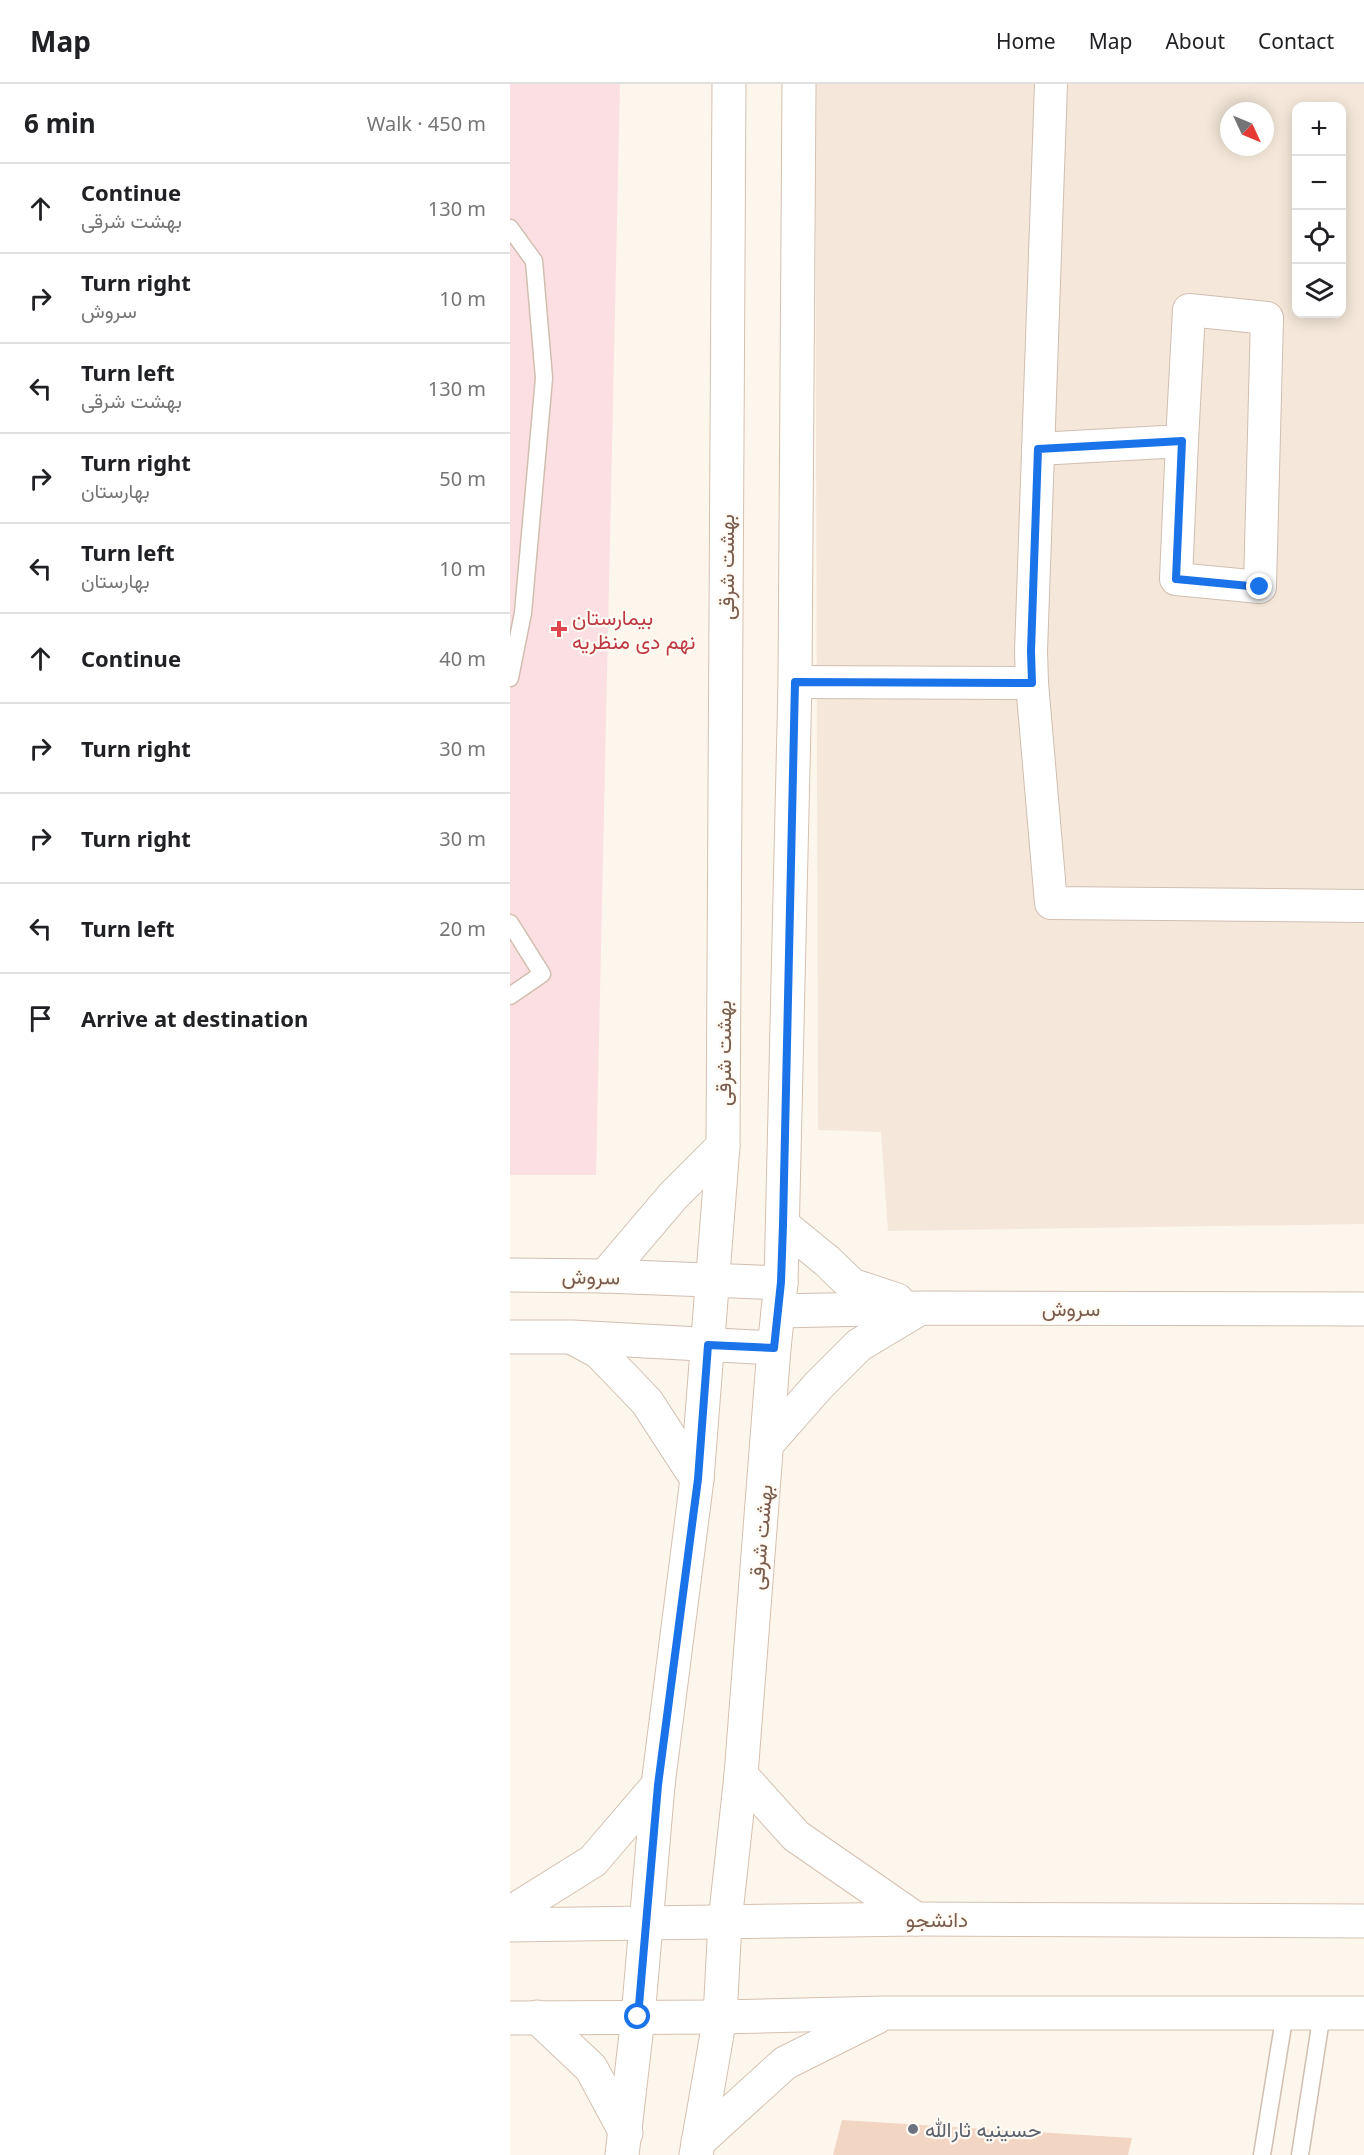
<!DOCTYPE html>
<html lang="en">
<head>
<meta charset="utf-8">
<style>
	:root { --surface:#fff; --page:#f6f6f6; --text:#202124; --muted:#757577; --line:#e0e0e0 }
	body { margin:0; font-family:"Noto Sans",Vazirmatn,sans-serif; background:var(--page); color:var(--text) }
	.controls { position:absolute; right:18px; top:18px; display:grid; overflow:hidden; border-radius:12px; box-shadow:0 3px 15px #0003 }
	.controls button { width:54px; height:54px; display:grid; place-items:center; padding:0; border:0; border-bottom:2px solid var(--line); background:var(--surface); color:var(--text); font:30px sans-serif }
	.compass { position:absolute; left:710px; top:18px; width:54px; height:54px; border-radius:50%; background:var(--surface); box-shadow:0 3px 15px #0003; rotate:134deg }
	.stop { position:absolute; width:18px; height:18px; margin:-14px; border:4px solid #1a73e8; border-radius:50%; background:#fff }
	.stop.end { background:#1a73e8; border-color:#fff; box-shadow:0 2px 6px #0008 }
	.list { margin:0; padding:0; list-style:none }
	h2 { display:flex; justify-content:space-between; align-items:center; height:78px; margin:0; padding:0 24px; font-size:26px }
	h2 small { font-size:20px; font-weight:400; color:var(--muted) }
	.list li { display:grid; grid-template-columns:39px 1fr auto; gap:18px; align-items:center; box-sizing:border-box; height:90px; padding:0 24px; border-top:2px solid var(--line) }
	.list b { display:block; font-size:22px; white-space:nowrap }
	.list p { margin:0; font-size:20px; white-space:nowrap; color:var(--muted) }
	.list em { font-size:20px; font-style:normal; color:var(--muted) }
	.icon { flex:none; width:33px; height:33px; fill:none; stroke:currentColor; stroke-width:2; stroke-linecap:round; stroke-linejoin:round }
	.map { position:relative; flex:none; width:854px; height:2071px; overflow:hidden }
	header { display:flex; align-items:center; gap:36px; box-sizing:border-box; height:84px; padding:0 30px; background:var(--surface); border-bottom:2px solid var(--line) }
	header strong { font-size:28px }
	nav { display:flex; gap:33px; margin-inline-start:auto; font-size:21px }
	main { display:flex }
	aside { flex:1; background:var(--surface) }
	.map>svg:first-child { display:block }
</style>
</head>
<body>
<header>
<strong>Map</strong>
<nav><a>Home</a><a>Map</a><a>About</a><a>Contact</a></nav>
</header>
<main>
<aside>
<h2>6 min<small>Walk · 450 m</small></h2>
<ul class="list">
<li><svg class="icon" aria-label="ahead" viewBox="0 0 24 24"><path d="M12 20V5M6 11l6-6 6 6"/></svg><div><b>Continue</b><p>بهشت شرقی</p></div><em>130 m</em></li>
<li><svg class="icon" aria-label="right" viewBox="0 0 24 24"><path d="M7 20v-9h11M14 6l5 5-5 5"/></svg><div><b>Turn right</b><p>سروش</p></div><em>10 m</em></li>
<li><svg class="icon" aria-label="left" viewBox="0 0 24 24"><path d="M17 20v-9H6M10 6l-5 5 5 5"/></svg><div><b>Turn left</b><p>بهشت شرقی</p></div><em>130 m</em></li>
<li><svg class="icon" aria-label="right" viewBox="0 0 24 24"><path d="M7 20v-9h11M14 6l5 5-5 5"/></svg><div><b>Turn right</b><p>بهارستان</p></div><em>50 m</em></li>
<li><svg class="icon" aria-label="left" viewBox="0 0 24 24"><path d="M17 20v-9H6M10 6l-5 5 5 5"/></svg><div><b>Turn left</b><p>بهارستان</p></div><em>10 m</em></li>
<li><svg class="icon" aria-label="ahead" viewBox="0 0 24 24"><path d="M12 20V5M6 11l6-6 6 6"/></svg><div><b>Continue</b></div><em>40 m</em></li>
<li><svg class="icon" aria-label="right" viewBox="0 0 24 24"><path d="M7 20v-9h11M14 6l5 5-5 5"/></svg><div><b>Turn right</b></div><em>30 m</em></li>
<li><svg class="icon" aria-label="right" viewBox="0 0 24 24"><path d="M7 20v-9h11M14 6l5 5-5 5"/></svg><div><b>Turn right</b></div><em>30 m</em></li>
<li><svg class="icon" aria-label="left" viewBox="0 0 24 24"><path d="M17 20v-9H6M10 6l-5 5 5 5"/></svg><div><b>Turn left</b></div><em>20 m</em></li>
<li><svg class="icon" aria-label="arrive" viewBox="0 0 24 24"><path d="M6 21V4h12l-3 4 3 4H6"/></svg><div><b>Arrive at destination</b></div></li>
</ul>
</aside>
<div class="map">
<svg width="854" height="2071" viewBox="0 0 854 2071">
	<rect width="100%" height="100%" fill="#fdf6ec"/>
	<path fill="#f5e8da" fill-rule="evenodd" d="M305 0H854V1140L378 1147 371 1048 308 1046ZM786 22H832V230H786ZM719 27H755V63H719Z"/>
	<path fill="#fbdfe3" d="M0 0H110L86 1091H0Z"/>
	<path fill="#f3d5c3" d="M332 2036 622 2054 618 2071H323Z"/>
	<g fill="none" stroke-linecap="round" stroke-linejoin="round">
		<defs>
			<g id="service">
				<path d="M0 144 24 177 34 294 13 529 0 594"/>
				<path d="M0 839 32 890 0 912"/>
				<path d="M752 2071 775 1929"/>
				<path d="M790 2071 812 1929"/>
			</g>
			<g id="minor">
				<path d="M528 365 672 357 666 495 750 503 757 234 679 226 672 357"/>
				<path d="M285 598 522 599 521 567 541 0"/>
				<path d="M522 599 541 819 854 822"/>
			</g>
			<g id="tertiary">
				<path d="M273 1141 317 1177 342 1201 387 1216"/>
				<path d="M0 1191 95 1192 271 1199"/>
				<path d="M95 1192 163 1112 213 1062"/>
				<path d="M268 1227 411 1224 854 1225"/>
				<path d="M0 1253H62L264 1264"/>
				<path d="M63 1254 89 1268 137 1318 187 1395"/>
				<path d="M257 1360 308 1302 349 1261 409 1225"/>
			</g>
			<g id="secondary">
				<path d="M231 1691 286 1752 406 1835"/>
				<path d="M0 1829 83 1777 148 1701"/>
				<path d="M0 1841 406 1835 854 1837"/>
				<path d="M27 1933 81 1984 116 2049"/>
				<path d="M0 1934 210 1933 373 1929H854"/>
				<path d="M188 2058 275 1979 367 1933"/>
				<path d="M112 2071 128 1933 148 1701 187 1395 213 1062 219 0"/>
				<path d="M186 2071 210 1933 215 1838 231 1691 264 1264 271 1199 285 598 289 0"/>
			</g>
		</defs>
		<use href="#service" stroke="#d1beb0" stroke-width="19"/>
		<use href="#minor" stroke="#d1beb0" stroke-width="34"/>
		<use href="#tertiary" stroke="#d1beb0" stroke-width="35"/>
		<use href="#secondary" stroke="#d6c0b0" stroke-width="35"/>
		<use href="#service" stroke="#fff" stroke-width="16"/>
		<use href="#minor" stroke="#fff" stroke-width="32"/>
		<use href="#tertiary" stroke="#fff" stroke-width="33"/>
		<use href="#secondary" stroke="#fff" stroke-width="33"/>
	</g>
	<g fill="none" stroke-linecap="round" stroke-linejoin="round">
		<path stroke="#1a73e8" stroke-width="8" d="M128 1933 148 1701 188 1395 198 1261 264 1264 271 1198 273 1141 285 598 522 599 521 567 528 365 672 357 666 495 750 503"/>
	</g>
	<path fill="#e0444e" stroke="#fffaf3" stroke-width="2" d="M46 536h6v6h6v6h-6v6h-6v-6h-6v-6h6z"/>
	<circle fill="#6b7280" stroke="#fffaf3" stroke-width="2" cx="403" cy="2045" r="6"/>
	<g text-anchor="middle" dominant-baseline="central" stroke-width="4.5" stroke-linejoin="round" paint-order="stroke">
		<g font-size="21" fill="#7a5c4d" stroke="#fffaf3">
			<text transform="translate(216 483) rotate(-90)">بهشت شرقی</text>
			<text transform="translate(213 969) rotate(-90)">بهشت شرقی</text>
			<text transform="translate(81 1192) rotate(1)">سروش</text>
			<text x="561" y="1224">سروش</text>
			<text transform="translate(250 1453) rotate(-85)">بهشت شرقی</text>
			<text x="427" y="1835">دانشجو</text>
		</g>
		<g font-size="21" fill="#be3a42" stroke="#fffaf3" text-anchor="start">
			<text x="62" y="533">بیمارستان<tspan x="62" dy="24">نهم دی منظریه</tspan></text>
		</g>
		<g font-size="21" fill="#5b616d" stroke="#fffaf3" text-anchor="start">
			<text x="415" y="2045">حسینیه ثارالله</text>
		</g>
	</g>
</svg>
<div class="controls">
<button>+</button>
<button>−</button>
<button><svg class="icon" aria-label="locate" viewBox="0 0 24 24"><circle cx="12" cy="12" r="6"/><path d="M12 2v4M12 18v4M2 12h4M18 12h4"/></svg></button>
<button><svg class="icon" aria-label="layers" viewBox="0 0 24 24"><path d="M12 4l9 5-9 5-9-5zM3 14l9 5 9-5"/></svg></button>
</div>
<svg class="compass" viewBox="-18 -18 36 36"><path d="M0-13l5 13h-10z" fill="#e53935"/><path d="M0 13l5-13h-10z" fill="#757577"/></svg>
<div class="stop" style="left:128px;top:1933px"></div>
<div class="stop end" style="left:750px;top:503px"></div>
</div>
</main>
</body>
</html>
